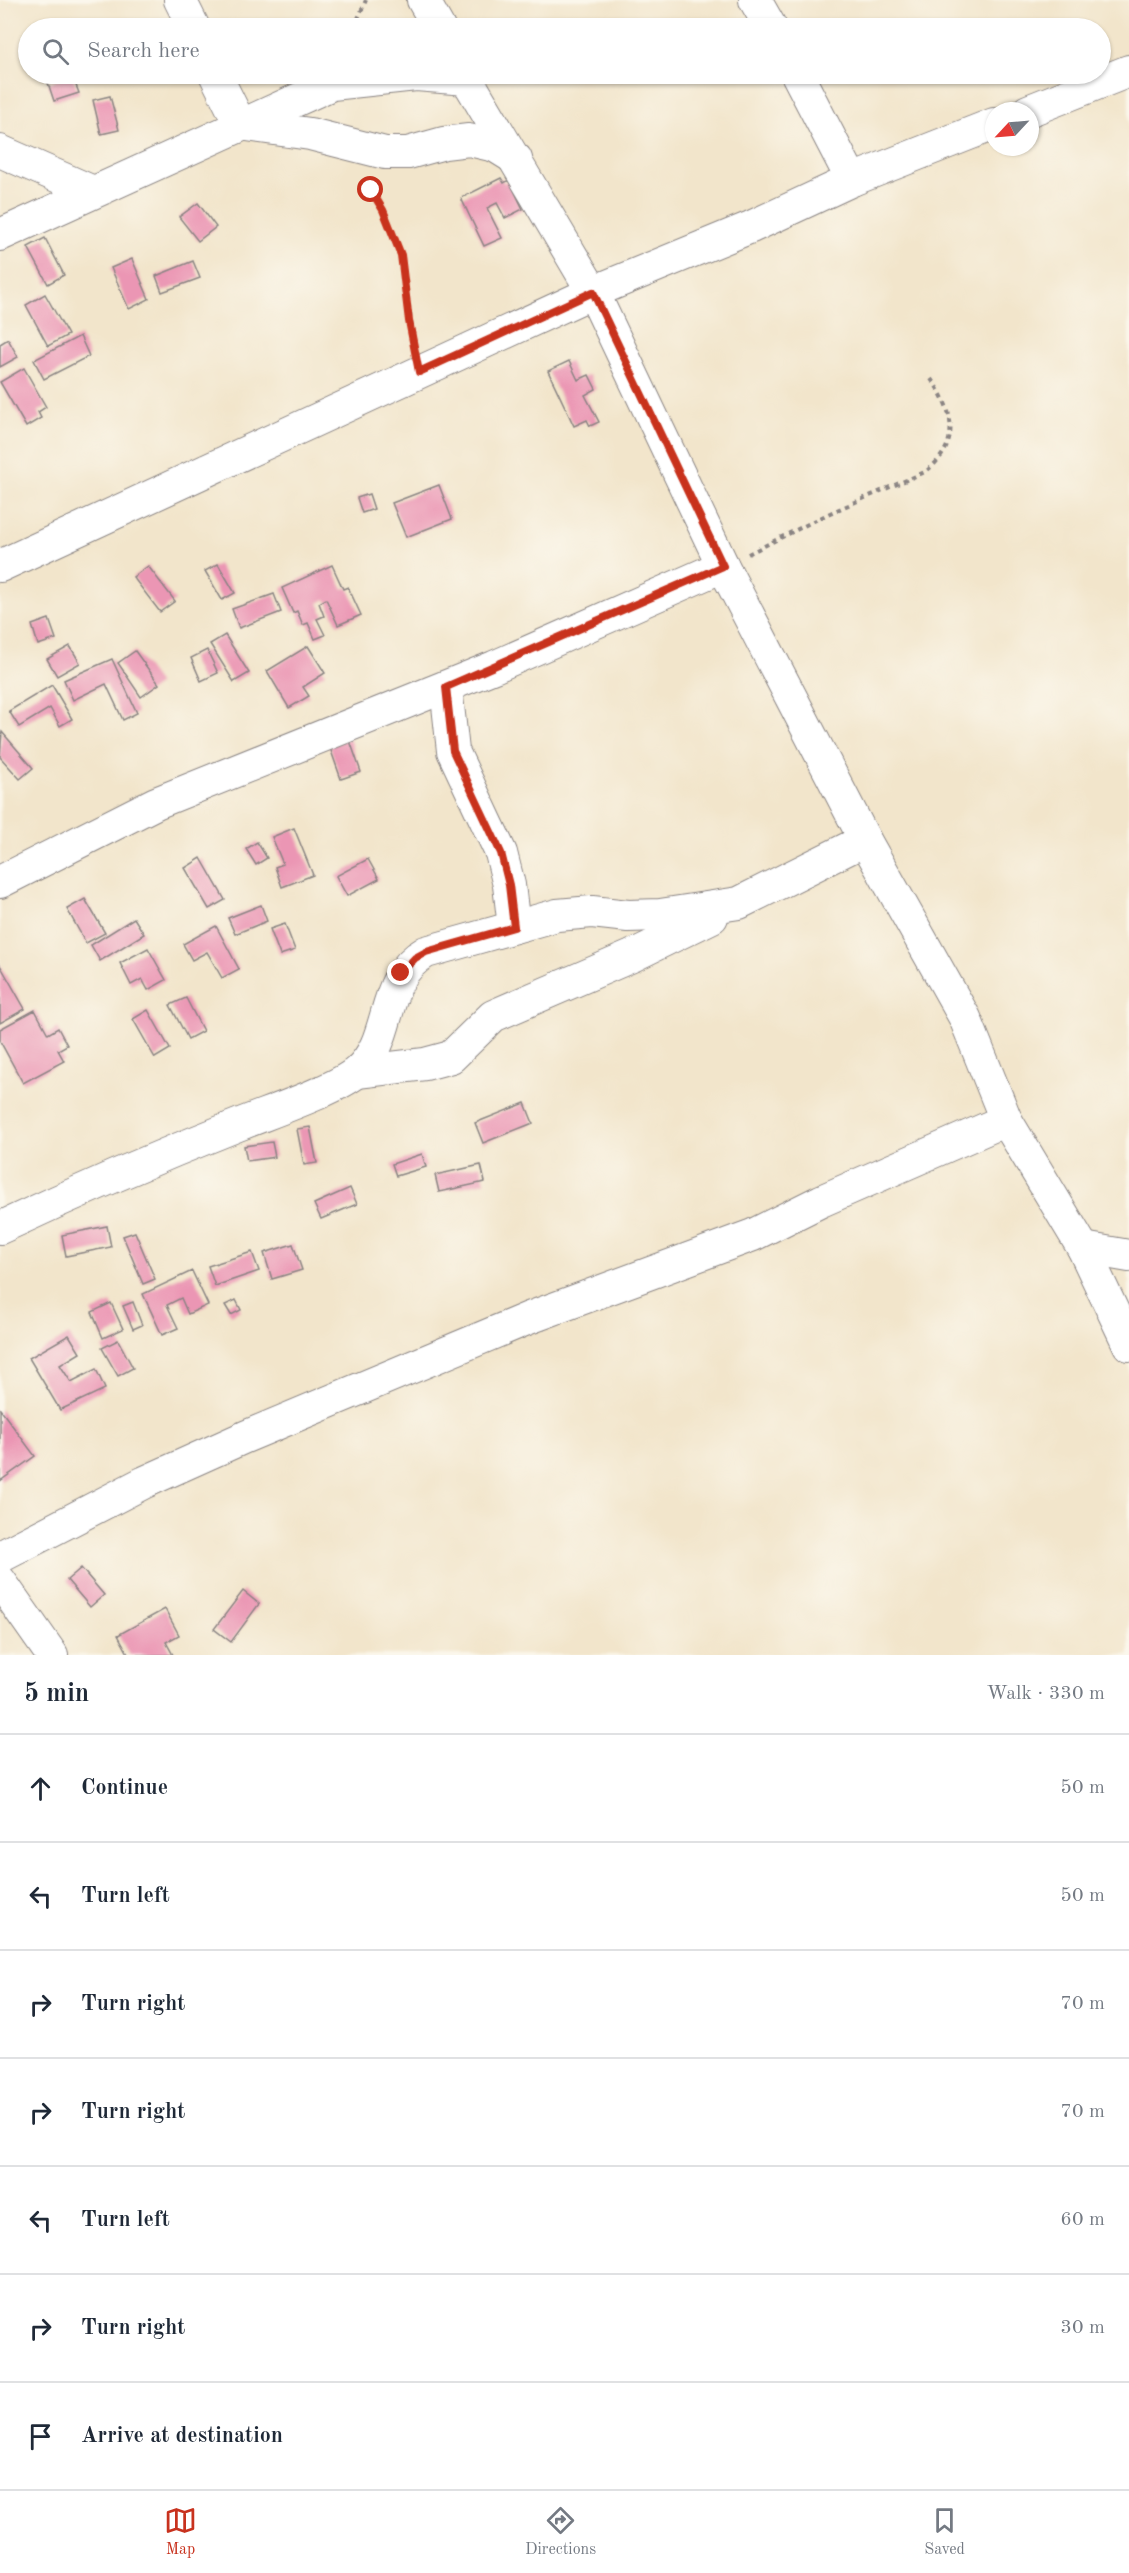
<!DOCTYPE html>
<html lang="en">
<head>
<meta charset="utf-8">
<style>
	:root { --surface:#fff; --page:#f2f2f3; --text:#1f2937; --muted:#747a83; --line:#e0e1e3; --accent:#c8321e }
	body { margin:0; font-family:"Old Standard TT",serif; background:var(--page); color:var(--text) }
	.compass { position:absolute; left:985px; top:102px; width:54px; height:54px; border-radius:50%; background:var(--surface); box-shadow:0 2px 4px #0004; rotate:244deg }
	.stop { position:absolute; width:18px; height:18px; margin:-14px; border:4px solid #c8321e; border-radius:50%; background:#fff }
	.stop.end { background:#c8321e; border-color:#fff; box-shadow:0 2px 6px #0008 }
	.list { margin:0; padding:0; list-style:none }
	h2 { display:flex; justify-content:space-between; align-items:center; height:78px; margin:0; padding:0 24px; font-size:26px }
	h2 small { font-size:20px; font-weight:400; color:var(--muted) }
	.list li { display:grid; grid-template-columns:39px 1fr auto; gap:18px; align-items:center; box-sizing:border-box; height:108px; padding:0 24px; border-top:2px solid var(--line) }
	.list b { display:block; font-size:22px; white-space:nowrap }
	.list em { font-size:20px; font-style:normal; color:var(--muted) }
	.icon { flex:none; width:33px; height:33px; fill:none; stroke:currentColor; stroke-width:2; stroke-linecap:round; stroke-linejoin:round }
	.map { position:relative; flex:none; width:1129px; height:1655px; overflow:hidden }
	.search { position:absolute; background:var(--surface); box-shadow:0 2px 4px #0004; left:18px; right:18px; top:18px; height:66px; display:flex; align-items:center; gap:15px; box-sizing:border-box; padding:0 21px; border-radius:33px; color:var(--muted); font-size:22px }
	.sheet { height:834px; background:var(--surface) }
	nav { display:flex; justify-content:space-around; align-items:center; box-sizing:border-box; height:84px; border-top:2px solid var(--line); background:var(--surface); font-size:16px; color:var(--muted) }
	nav a { display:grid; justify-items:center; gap:3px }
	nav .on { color:var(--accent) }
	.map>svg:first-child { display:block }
</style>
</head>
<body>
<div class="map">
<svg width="1129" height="1655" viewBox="0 0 1129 1655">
	<rect width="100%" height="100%" fill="#fbf7ec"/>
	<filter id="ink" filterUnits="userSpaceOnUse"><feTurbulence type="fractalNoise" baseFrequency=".0167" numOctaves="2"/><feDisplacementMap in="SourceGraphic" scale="12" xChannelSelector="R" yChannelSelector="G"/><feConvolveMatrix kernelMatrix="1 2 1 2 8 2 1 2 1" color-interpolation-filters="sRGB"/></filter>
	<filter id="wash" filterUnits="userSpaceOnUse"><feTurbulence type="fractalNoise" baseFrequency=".008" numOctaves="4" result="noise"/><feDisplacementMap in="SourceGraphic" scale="24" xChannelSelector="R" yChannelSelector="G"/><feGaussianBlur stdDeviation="1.35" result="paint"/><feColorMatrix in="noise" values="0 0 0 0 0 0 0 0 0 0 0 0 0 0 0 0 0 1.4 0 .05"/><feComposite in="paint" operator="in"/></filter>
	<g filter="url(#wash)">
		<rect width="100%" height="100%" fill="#f2e5cb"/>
		<g id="blocks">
			<g fill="#eb96b4">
				<path d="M72 75 79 93 54 101 48 83Z"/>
				<path d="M110 96 119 130 101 134 93 100Z"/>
				<path d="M501 178 504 183 509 180 523 209 505 218 497 203 487 208 502 238 484 246 461 198Z"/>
				<path d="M198 203 216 227 198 241 179 217Z"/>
				<path d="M45 238 64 275 48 284 28 247Z"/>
				<path d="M132 259 149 299 129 309 111 268Z"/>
				<path d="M193 261 200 278 162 292 156 276Z"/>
				<path d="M45 294 68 335 48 346 26 305Z"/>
				<path d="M80 336 89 356 44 379 34 360Z"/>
				<path d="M8 339 18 357 0 367V344Z"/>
				<path d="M569 361 578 380 589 375 596 389 585 395 599 422 590 426 587 420 574 426 548 371Z"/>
				<path d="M24 368 46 407 38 412 41 418 26 427 0 382Z"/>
				<path d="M439 485 452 519 406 537 392 503Z"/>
				<path d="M369 494 374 509 362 513 357 498Z"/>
				<path d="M218 564 235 593 222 600 205 571Z"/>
				<path d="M332 565 343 589 348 587 361 615 338 625 326 599 319 603 324 616 317 619 325 635 315 639 308 623 303 625 297 611 293 613 282 588Z"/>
				<path d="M148 566 175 601 160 612 133 577Z"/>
				<path d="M274 594 281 612 239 628 232 609Z"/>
				<path d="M49 619 56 639 38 645 32 625Z"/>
				<path d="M225 635 249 673 234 682 210 644Z"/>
				<path d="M70 646 80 663 57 676 47 659Z"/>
				<path d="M308 646 325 673 303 687 309 696 289 708 267 671Z"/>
				<path d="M207 650 218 673 201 681 191 658Z"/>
				<path d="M135 651 159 684 141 697 118 663Z"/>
				<path d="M112 659 137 713 123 720 106 684 73 700 64 680Z"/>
				<path d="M52 685 72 719 60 726 50 708 19 727 9 711Z"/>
				<path d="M2 732 33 768 20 779 0 757Z"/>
				<path d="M349 738 361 772 341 779 329 745Z"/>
				<path d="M294 828 313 875 282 887 275 867 283 864 272 837Z"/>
				<path d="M257 842 267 858 256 865 246 849Z"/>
				<path d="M201 858 225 900 209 909 185 868Z"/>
				<path d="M368 859 379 879 347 896 336 876Z"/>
				<path d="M85 899 105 933 86 943 67 909Z"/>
				<path d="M261 905 267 921 235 934 228 918Z"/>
				<path d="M134 918 144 934 100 961 91 945Z"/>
				<path d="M285 924 295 950 280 955 270 929Z"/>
				<path d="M216 926 239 969 222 978 207 952 192 960 183 944Z"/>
				<path d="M148 948 166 980 148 990 142 979 131 985 120 963Z"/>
				<path d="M0 965 25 1009 0 1023Z"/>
				<path d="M186 998 203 1031 188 1039 170 1005Z"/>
				<path d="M35 1010 48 1034 58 1028 67 1045 58 1050 64 1061 23 1083 0 1041V1029Z"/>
				<path d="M148 1010 170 1049 155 1058 133 1019Z"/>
				<path d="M525 1103 533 1123 483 1143 475 1123Z"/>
				<path d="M310 1127 317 1163 304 1165 297 1129Z"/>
				<path d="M272 1142 275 1157 247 1161 244 1146Z"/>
				<path d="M422 1154 426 1167 396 1176 392 1164Z"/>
				<path d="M481 1165 485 1182 439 1192 435 1175Z"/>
				<path d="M350 1188 357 1204 321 1219 314 1204Z"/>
				<path d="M107 1226 111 1247 66 1256 62 1235Z"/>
				<path d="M135 1232 155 1279 143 1284 123 1236Z"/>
				<path d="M293 1244 302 1270 272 1279 264 1253Z"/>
				<path d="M252 1252 259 1271 215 1286 208 1266Z"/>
				<path d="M192 1271 208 1305 188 1314 181 1298 167 1305 178 1328 162 1335 143 1294Z"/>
				<path d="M236 1300 241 1310 231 1315 225 1305Z"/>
				<path d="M133 1302 142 1325 133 1329 123 1306Z"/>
				<path d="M111 1303 123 1329 103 1338 92 1312Z"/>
				<path d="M69 1335 80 1353 60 1365 71 1382 96 1369 105 1389 60 1410 29 1358Z"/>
				<path d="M118 1340 133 1368 118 1376 102 1348Z"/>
				<path d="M0 1409 35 1456 0 1481Z"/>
				<path d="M81 1568 104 1595 90 1607 67 1580Z"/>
				<path d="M243 1591 259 1604 231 1642 214 1629Z"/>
				<path d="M165 1609 179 1635 166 1642 173 1655H129L118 1635Z"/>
			</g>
		</g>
	</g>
	<g filter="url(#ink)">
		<use href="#blocks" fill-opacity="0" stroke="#8a8483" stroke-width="1.5"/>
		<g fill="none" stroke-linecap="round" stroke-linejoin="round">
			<defs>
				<g id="street">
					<path d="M180 0 194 28"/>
					<path d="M423 0 439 28"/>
					<path d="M755 0 771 28"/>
					<path d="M215 74 240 124 310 134 385 153H408L444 143 469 140 495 146 516 159"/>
					<path d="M464 74 593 292 723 566 865 840 965 1018 1006 1120 1083 1248 1129 1345"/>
					<path d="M797 74 852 180"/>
					<path d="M1028 111 1129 71"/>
					<path d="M0 151 93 192"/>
					<path d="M0 235 332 84 416 75 467 79"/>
					<path d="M0 566 593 292 751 227 852 180 994 124"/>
					<path d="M446 687 453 751 501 853 509 885 514 927"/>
					<path d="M0 882 156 803 494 667 723 566"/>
					<path d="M357 1072 425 1064 451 1057 493 1016 632 956 712 917"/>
					<path d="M0 1228C78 1191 157 1157 238 1125 267 1113 336 1090 358 1071 395 1038 378 979 426 952L557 915 592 912 628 916 660 915 739 903 865 840"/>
					<path d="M1083 1248 1129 1256"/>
					<path d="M0 1557 145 1482 245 1437 529 1318 753 1235 821 1201 1006 1120"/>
					<path d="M0 1581 52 1655"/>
				</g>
			</defs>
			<use href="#street" stroke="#8a8483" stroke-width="34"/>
			<g stroke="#8a8483" stroke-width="4" stroke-dasharray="4.5 4.5" stroke-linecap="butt">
				<path d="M354 28 366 0"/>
				<path d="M364 179 383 210 401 255 414 345"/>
				<path d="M748 554 830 513 925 472C961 445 955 412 931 379"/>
			</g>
			<use href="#street" stroke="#fff" stroke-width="32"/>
		</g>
	</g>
	<g fill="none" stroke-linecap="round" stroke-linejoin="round" filter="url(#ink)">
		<path stroke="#c8321e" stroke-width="8" d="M371 190 383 210 401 255 409 321 419 372 593 292 723 566 446 687 453 751 501 853 509 885 514 927 426 952 415 958 401 973"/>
	</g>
</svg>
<svg class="compass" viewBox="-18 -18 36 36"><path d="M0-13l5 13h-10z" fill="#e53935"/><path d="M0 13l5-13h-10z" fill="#747a83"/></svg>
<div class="stop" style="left:371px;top:190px"></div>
<div class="stop end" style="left:401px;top:973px"></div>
<div class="search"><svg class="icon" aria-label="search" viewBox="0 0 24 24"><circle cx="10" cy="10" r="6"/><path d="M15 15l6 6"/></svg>Search here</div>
</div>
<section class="sheet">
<h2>5 min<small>Walk · 330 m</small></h2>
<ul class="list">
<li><svg class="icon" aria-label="ahead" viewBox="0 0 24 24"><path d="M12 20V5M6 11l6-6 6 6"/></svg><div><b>Continue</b></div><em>50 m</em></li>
<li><svg class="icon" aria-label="left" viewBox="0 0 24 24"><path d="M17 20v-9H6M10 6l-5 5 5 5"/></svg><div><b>Turn left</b></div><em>50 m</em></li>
<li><svg class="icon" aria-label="right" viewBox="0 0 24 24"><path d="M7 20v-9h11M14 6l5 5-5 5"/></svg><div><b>Turn right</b></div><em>70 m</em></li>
<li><svg class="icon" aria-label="right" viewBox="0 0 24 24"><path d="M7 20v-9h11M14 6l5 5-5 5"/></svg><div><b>Turn right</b></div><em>70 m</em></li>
<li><svg class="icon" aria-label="left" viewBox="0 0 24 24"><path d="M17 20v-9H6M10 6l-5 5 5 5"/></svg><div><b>Turn left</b></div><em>60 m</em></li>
<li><svg class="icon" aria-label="right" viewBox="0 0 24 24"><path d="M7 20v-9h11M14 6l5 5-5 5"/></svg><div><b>Turn right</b></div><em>30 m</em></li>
<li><svg class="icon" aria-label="arrive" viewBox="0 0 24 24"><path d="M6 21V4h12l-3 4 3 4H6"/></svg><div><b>Arrive at destination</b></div></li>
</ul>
</section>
<nav>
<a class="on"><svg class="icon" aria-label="map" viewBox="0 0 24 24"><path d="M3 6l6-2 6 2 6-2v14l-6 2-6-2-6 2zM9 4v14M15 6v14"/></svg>Map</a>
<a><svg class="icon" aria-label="directions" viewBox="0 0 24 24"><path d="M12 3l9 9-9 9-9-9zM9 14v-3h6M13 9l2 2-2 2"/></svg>Directions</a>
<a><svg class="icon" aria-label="saved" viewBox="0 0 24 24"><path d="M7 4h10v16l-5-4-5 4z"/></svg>Saved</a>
</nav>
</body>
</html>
